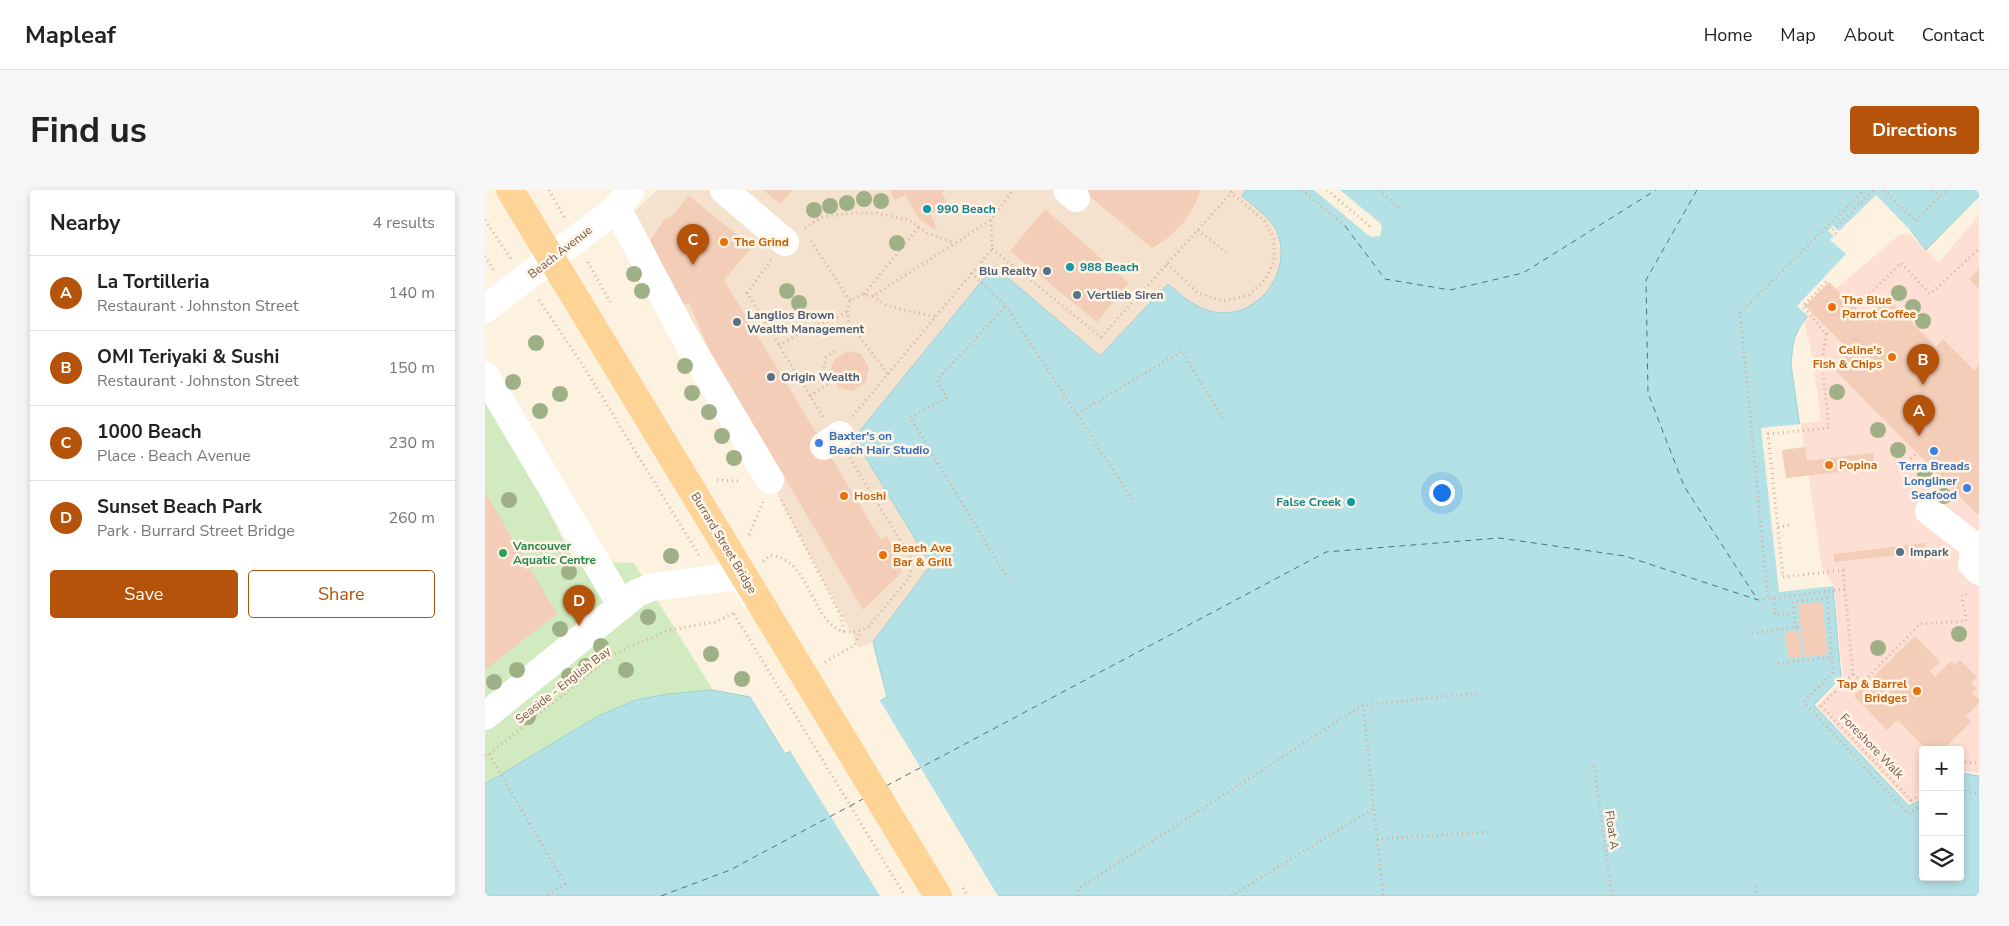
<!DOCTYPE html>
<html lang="en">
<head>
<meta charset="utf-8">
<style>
	:root { --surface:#fff; --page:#f6f6f6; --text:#222; --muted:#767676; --line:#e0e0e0; --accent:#b45309 }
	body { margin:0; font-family:"Nunito Sans",sans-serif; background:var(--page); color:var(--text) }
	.controls { position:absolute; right:15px; bottom:15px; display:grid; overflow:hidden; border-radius:5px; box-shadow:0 2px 8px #0003 }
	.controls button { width:45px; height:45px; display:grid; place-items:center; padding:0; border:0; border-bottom:1px solid var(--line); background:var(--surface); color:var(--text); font:25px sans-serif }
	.you { position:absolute; left:956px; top:302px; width:18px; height:18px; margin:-12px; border:4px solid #fff; border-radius:50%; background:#1a73e8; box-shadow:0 0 0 8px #1a73e833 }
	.badge { display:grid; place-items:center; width:32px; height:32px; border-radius:50%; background:var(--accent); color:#fff; font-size:16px; font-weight:700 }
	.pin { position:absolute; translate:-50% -41px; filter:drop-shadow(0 1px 2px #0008) }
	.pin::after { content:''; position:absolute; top:26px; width:18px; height:15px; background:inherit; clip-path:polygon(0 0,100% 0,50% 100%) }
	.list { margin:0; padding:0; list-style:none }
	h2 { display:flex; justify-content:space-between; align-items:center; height:65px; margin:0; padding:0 20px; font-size:21px }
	h2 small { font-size:16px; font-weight:400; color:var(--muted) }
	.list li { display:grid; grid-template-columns:32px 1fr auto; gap:15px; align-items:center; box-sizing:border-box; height:75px; padding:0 20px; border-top:1px solid var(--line) }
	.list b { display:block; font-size:19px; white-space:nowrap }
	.list p { margin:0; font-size:16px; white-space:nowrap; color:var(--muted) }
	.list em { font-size:16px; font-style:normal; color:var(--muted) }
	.actions { display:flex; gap:10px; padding:15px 20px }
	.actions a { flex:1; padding:11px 0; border:1px solid var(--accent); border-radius:5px; text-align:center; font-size:18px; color:var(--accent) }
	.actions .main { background:var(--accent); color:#fff }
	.icon { flex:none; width:28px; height:28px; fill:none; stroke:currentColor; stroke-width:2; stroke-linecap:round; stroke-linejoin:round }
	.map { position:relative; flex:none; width:1494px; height:706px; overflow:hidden; border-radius:5px }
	header { display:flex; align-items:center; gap:30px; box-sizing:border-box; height:70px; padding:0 25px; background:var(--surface); border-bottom:1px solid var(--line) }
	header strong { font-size:24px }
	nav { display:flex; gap:28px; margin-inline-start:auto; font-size:18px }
	.intro { display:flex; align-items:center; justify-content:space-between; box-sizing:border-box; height:120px; padding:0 30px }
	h1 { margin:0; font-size:35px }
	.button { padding:12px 22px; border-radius:5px; background:var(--accent); color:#fff; font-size:18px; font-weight:700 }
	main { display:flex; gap:30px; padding:0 30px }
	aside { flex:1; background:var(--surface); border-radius:5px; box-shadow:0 2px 8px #0003 }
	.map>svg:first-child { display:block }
</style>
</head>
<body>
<header>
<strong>Mapleaf</strong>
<nav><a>Home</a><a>Map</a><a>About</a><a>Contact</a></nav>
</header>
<div class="intro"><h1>Find us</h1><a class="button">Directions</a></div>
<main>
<aside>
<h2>Nearby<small>4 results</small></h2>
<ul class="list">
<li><span class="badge">A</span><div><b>La Tortilleria</b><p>Restaurant · Johnston Street</p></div><em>140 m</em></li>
<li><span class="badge">B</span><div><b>OMI Teriyaki &amp; Sushi</b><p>Restaurant · Johnston Street</p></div><em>150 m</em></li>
<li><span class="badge">C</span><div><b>1000 Beach</b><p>Place · Beach Avenue</p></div><em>230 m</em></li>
<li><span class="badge">D</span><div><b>Sunset Beach Park</b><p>Park · Burrard Street Bridge</p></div><em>260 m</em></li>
</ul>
<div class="actions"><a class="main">Save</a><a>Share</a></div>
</aside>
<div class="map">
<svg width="1494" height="706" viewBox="0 0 1494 706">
	<rect width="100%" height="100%" fill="#fdf1e0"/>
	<path fill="#f5e2ce" d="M172 0H770L778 24 785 31 792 44 796 63V75L787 96 775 110 764 116 746 122H727L712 117 683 95 615 166 509 77 369 248 446 375 388 452 374 458 285 290 139 32Z"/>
	<path fill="#fedfd3" d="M1494 25V583L1475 581V560H1438V607L1426 614 1332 516 1358 490 1349 397 1294 402 1276 238 1336 231 1328 170 1315 113 1410 30 1454 72Z"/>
	<path fill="#d2eabf" d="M0 195 89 371 149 373 228 500 183 504 151 510 113 526 0 594Z"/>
	<path fill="#b4e1e6" stroke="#9ad1d9" d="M761 0H1494V6L1441 60 1426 41 1413 43C1381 70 1325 109 1310 147 1307 156 1307 166 1306 174L1335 378 1348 398 1356 487 1329 515 1424 616 1438 609V687H1475V583L1494 586V706H0V594L113 526 151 510 183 504 228 500 265 507 300 564 402 507 388 452 446 375 369 248 509 76 615 166 683 94C697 106 710 118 729 122 774 130 811 79 790 38 782 25 768 16 757 6Z"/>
	<g fill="#fdf1e0">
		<path d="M829 0H855L895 33 897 38 895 46 887 47 883 45Z"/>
		<path d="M1391 5 1426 41 1423 44 1414 45 1332 115 1324 127 1312 116 1361 64 1345 50 1349 46 1343 41 1348 36 1354 41Z"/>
		<path d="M1316 234 1337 377 1349 396 1294 402 1276 238Z"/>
		<path d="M394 509 513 706H395L304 559Z"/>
	</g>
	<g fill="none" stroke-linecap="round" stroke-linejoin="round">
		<g stroke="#3d7882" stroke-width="1" stroke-dasharray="6 5" stroke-linecap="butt">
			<path d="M1212 0 1161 90 1163 203 1199 296 1272 409"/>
			<path d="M860 36 900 89 965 100 1038 83 1171 0"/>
			<path d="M401 596 841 362 1014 348 1140 366 1273 410"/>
			<path d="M176 706 245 680 378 609"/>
		</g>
	</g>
	<g fill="#f3cdb7">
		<path d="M278 0H308L295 14Z"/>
		<path d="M405 0H459L457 4 464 15 446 24 452 41 435 30 420 5 410 10Z"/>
		<path d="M599 0H716L708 18 698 33 683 48 667 58 598 1Z"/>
		<path d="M204 6 267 57 239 90 396 350 402 346 415 371 416 383 378 420 297 283 236 187 204 113 186 120 158 60 180 29 186 27Z"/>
		<path d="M560 19 644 93 612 132 525 61Z"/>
		<path d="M1494 79V99L1484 89Z"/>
		<path d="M1344 92 1380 129 1402 107 1451 157 1458 149 1489 180 1494 175V323L1492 324 1347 177 1364 160 1320 116Z"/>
		<path d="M362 161 376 164 384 178 381 192 367 201 353 197 345 183 349 170Z"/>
		<path d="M1320 257 1322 271 1388 263 1390 278 1301 288 1297 260Z"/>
		<path d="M0 302 72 424 0 480Z"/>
		<path d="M1440 353 1441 362 1349 372V364Z"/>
		<path d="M1337 412 1343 464 1319 467 1313 414Z"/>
		<path d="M1314 441 1317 467 1303 468 1300 442Z"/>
		<path d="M1430 446 1455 472 1445 481 1450 487 1466 471 1470 475 1475 470 1492 487 1486 493 1492 499 1487 503 1494 510V513L1481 526 1486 532 1457 560H1442L1413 530 1402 540 1369 506Z"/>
	</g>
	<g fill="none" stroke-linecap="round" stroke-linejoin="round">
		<g stroke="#d7b09a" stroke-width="3" stroke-dasharray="1 4" stroke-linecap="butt">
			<path d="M64 0 80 29"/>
			<path d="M817 0 860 36"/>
			<path d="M842 0 887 38"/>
			<path d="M894 0 916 19"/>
			<path d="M1399 0 1430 31 1462 0"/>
			<path d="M1447 0 1455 7"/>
			<path d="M0 30 26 69"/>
			<path d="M506 30 507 59"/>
			<path d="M320 38 337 27 366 23H392L424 30 442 43 469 53"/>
			<path d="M713 40 742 63"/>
			<path d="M1351 44 1348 40 1389 0"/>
			<path d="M326 51 365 111 378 104 388 106 506 30 528 0"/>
			<path d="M507 59 616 147 749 0"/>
			<path d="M0 66 10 82"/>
			<path d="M286 70 262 103 338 227"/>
			<path d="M103 72 125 112"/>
			<path d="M682 74 713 103 738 111 764 105 780 90 789 71V49L779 30 743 0"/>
			<path d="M486 83 521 116 452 190 462 208 425 227 523 389"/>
			<path d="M1341 92 1318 116 1341 144 1345 141"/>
			<path d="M379 104 434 37"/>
			<path d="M388 106 402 116 451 127"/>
			<path d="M54 110 97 174 215 367"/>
			<path d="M365 111 362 122 364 133 403 184"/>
			<path d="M521 116 649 312"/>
			<path d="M1370 118 1416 73 1445 104 1494 59"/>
			<path d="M1341 144 1337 171 1344 238 1283 244 1298 387 1358 380 1368 484 1378 492 1435 434 1481 431 1477 405 1485 404"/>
			<path d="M294 156 321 139 347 130 362 122"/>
			<path d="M325 206 344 193 338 181 341 167 353 159"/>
			<path d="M592 224 697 161 738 229"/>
			<path d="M368 226 507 59"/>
			<path d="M1418 275 1432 263"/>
			<path d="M232 290 256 291"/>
			<path d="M296 310 356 426 359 442"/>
			<path d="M1293 337 1305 335"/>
			<path d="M264 345 278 312"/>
			<path d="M278 371 286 365C294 367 301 369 307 375 331 396 337 462 384 436L424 388 427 377 425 367 365 268"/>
			<path d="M1360 399 1283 409 1255 123 1379 0"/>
			<path d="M1289 408 1290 425 1309 423"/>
			<path d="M1273 410 1283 409"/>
			<path d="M249 424 420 706"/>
			<path d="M1311 438 1308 412 1342 408 1348 483 1319 512 1423 624 1438 614"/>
			<path d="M1267 443 1314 437"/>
			<path d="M340 472 370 455 375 441"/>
			<path d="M1288 474 1347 467"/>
			<path d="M1368 484 1336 516 1426 610 1438 603"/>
			<path d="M878 515 898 706"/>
			<path d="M4 564 80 694 61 706"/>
			<path d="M0 565 4 564 129 464 184 440 230 432 249 423"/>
			<path d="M1475 572 1494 573"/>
			<path d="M1109 576 1127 706"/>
			<path d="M1475 601 1494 604"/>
			<path d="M892 649 1007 642"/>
			<path d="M1270 696 1272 706"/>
			<path d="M478 698 483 706"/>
			<path d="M594 706 593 699 878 515 994 503"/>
			<path d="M746 706 889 618"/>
		</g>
		<g stroke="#fff" stroke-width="28">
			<path d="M239 0 300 52"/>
			<path d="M582 0 591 8"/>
			<path d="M132 18 200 147 285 290"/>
			<path d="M0 119 132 18 146 0"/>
			<path d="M0 185 137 416"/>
			<path d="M339 256 355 245"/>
			<path d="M1444 321 1493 359"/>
			<path d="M1494 358 1488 366 1487 374 1494 381"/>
			<path d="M0 526 152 403 167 397 256 386 269 407"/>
		</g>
		<path stroke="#fed496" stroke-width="28" d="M25 0 453 706"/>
	</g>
	<g fill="#9fb087">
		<circle cx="379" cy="9" r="8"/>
		<circle cx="396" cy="11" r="8"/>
		<circle cx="362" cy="13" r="8"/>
		<circle cx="345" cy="16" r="8"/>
		<circle cx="329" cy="20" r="8"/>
		<circle cx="412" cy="53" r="8"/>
		<circle cx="149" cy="84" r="8"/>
		<circle cx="157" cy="101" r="8"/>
		<circle cx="302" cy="101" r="8"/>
		<circle cx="1414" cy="103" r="8"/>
		<circle cx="314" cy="113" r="8"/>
		<circle cx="1428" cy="117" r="8"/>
		<circle cx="1438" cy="131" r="8"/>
		<circle cx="51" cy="153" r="8"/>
		<circle cx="200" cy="176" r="8"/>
		<circle cx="28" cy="192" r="8"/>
		<circle cx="1352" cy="202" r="8"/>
		<circle cx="207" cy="203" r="8"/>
		<circle cx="75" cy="204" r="8"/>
		<circle cx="55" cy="221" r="8"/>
		<circle cx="224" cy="222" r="8"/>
		<circle cx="1393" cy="240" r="8"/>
		<circle cx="237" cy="246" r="8"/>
		<circle cx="1413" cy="260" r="8"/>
		<circle cx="249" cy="268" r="8"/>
		<circle cx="1440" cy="284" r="8"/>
		<circle cx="1459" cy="306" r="8"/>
		<circle cx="24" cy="310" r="8"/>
		<circle cx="186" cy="366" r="8"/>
		<circle cx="84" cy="382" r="8"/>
		<circle cx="87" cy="414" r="8"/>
		<circle cx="163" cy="427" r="8"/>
		<circle cx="75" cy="439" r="8"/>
		<circle cx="1474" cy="444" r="8"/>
		<circle cx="116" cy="456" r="8"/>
		<circle cx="1393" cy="458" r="8"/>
		<circle cx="226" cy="464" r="8"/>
		<circle cx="101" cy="476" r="8"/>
		<circle cx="32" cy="480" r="8"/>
		<circle cx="141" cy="480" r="8"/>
		<circle cx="84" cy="486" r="8"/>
		<circle cx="257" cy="489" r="8"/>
		<circle cx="9" cy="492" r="8"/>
		<circle cx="43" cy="527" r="8"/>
	</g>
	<g fill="#0f9aa8" stroke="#fff5e7" stroke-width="2">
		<circle cx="442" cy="19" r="5"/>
		<circle cx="585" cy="77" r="5"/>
		<circle cx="866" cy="312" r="5"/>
	</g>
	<g fill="#e8710a" stroke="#fff5e7" stroke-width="2">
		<circle cx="239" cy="52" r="5"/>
		<circle cx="1347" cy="117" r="5"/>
		<circle cx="1407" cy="167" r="5"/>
		<circle cx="1344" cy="275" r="5"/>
		<circle cx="359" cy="306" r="5"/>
		<circle cx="398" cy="365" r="5"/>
		<circle cx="1432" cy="501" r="5"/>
	</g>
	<g fill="#5c6f8a" stroke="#fff5e7" stroke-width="2">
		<circle cx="562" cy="81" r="5"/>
		<circle cx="592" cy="105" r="5"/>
		<circle cx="252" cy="132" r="5"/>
		<circle cx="286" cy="187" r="5"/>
		<circle cx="1415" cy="362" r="5"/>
	</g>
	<g fill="#3f7fe0" stroke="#fff5e7" stroke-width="2">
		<circle cx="334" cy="253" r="5"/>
		<circle cx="1449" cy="261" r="5"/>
		<circle cx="1482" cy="298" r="5"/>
	</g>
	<circle fill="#2e9e5b" stroke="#fff5e7" stroke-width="2" cx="18" cy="363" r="5"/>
	<g text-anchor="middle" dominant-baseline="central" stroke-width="5" stroke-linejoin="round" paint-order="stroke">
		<g font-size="12" font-weight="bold" fill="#0d838f" stroke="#fff5e7" text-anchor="start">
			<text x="452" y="19">990 Beach</text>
			<text x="595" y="77">988 Beach</text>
			<text x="856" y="312" text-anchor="end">False Creek</text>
		</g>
		<g font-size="12" font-weight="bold" fill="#c56008" stroke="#fff5e7" text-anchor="start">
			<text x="249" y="52">The Grind</text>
			<text x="1357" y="110">The Blue<tspan x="1357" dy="14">Parrot Coffee</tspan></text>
			<text x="1397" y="160" text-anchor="end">Celine's<tspan x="1397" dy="14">Fish &amp; Chips</tspan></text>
			<text x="1354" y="275">Popina</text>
			<text x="369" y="306">Hoshi</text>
			<text x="408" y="358">Beach Ave<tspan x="408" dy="14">Bar &amp; Grill</tspan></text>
			<text x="1422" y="494" text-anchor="end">Tap &amp; Barrel<tspan x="1422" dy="14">Bridges</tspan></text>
		</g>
		<g font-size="12" fill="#745547" stroke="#fff5e7">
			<text transform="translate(75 62) rotate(-38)">Beach Avenue</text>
			<text transform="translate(239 353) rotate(59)">Burrard Street Bridge</text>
			<text transform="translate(78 495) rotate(-38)">Seaside - English Bay</text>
			<text transform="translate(1387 556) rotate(46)">Foreshore Walk</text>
			<text transform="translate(1127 640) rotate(82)">Float A</text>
		</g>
		<g font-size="12" font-weight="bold" fill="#4e5e75" stroke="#fff5e7" text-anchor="start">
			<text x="552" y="81" text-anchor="end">Blu Realty</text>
			<text x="602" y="105">Vertlieb Siren</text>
			<text x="262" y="125">Langlios Brown<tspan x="262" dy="14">Wealth Management</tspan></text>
			<text x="296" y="187">Origin Wealth</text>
			<text x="1425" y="362">Impark</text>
		</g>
		<g font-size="12" font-weight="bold" fill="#366cbe" stroke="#fff5e7" text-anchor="start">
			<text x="344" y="246">Baxter's on<tspan x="344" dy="14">Beach Hair Studio</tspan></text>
			<text x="1449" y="276" text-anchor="middle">Terra Breads</text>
			<text x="1472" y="291" text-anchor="end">Longliner<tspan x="1472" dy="14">Seafood</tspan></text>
		</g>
		<g font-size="12" font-weight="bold" fill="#27864d" stroke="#fff5e7" text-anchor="start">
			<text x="28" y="356">Vancouver<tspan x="28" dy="14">Aquatic Centre</tspan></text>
		</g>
	</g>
</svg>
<div class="controls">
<button>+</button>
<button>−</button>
<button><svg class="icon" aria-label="layers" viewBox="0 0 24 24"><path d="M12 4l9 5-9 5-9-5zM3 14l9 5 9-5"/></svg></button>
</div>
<div class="you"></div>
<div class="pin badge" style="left:1434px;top:246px">A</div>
<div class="pin badge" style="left:1438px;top:195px">B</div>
<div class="pin badge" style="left:208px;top:75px">C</div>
<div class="pin badge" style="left:94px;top:436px">D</div>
</div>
</main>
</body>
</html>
